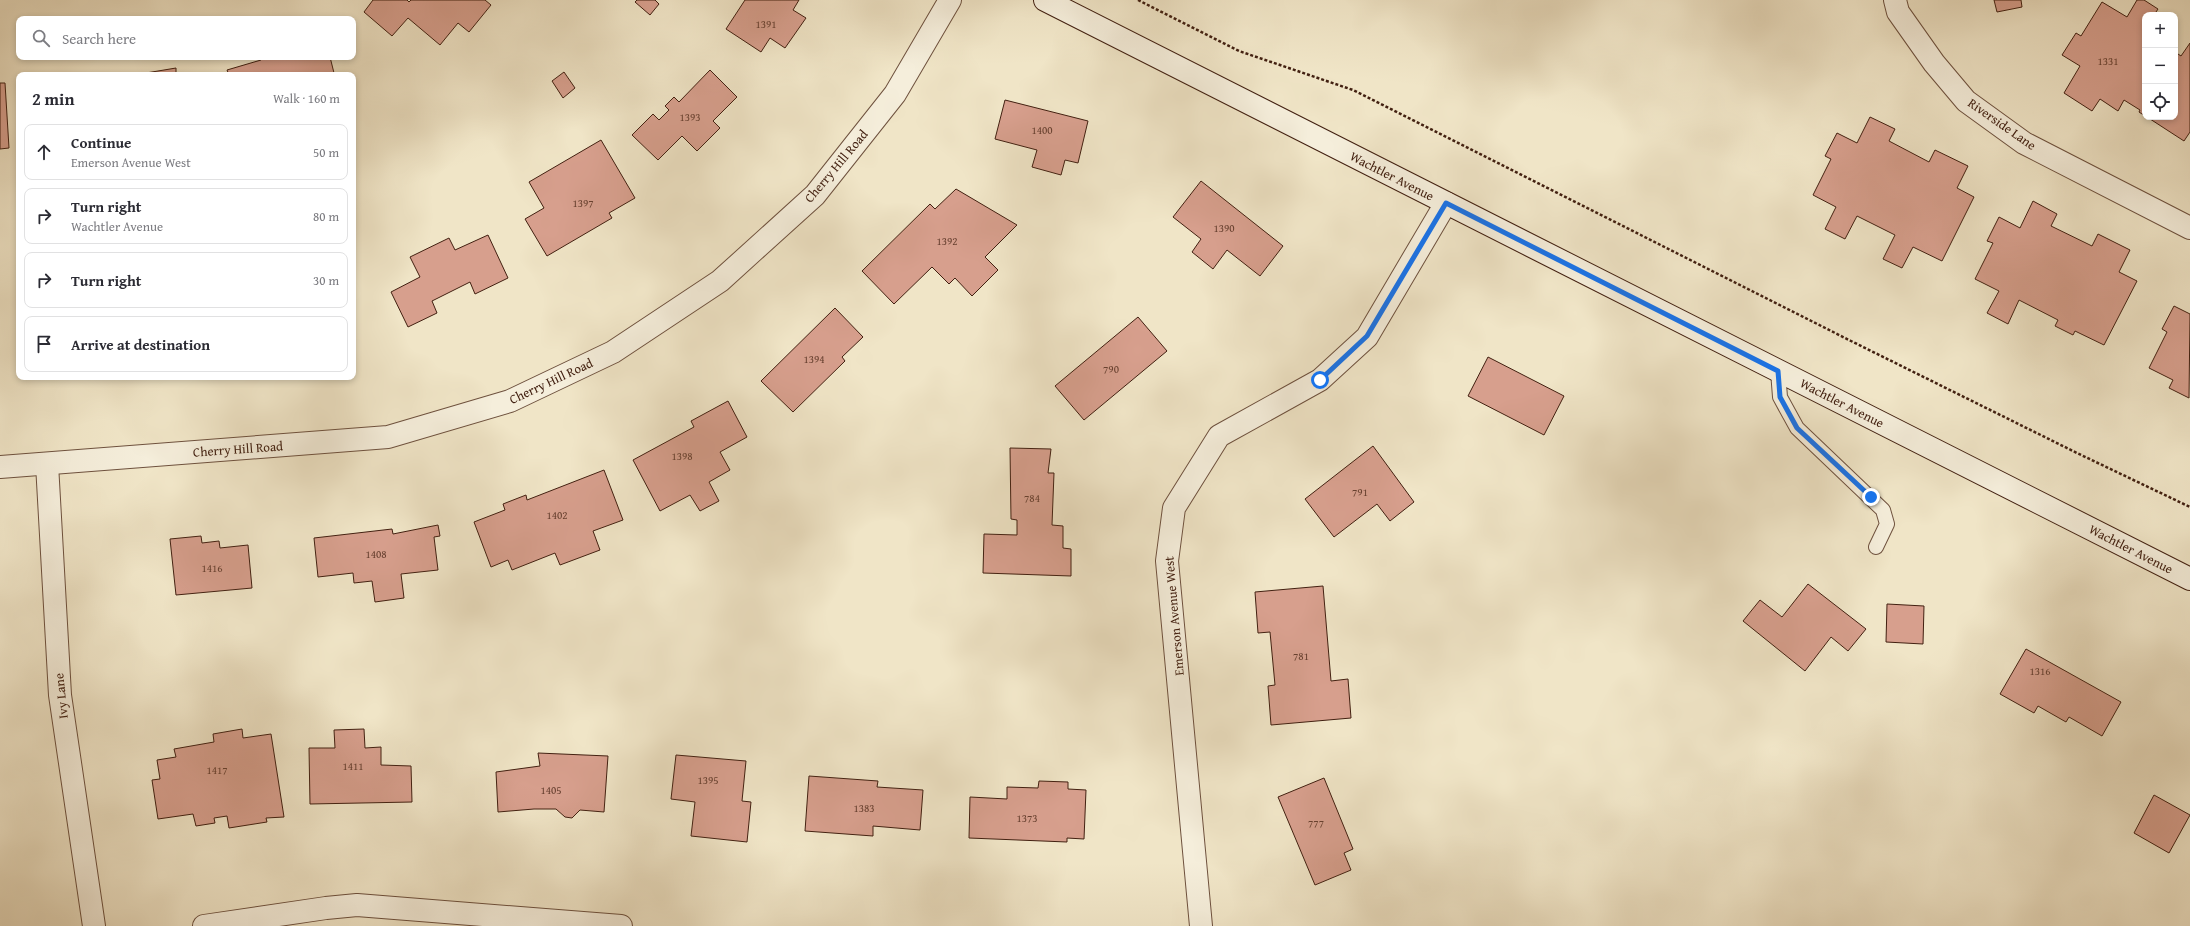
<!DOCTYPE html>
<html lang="en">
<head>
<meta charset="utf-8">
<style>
	:root { --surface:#fff; --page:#f7f7f7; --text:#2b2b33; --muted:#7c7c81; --line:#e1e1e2 }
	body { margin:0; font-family:"Gentium Book Plus",serif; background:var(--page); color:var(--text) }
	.controls { position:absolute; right:12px; top:12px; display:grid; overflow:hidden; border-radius:8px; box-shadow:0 2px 6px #0003 }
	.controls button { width:36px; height:36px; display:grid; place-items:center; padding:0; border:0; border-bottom:1px solid var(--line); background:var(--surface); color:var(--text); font:20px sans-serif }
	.stop { position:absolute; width:12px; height:12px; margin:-9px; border:3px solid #1a73e8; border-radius:50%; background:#fff }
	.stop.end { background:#1a73e8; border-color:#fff; box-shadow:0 1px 4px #0008 }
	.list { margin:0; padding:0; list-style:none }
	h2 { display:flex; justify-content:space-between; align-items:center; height:52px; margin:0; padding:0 16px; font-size:17px }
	h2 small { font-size:13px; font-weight:400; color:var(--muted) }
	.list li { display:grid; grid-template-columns:26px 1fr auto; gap:12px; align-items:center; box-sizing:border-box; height:56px; margin:0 8px 8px; padding:0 8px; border:1px solid var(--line); border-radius:8px }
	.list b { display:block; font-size:15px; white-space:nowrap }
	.list p { margin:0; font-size:13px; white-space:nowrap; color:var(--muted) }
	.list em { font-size:13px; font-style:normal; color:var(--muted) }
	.icon { flex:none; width:22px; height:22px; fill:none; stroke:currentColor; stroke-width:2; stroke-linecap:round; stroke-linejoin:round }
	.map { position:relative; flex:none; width:2190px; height:926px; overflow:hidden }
	.search { position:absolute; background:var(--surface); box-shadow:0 2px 6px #0003; left:16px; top:16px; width:340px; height:44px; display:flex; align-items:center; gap:10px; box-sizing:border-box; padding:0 14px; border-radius:8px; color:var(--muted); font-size:15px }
	.panel { position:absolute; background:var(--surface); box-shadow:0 2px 6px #0003; left:16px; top:72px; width:340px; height:308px; border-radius:8px }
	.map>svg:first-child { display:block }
</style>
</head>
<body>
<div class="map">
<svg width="2190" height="926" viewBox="0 0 2190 926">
	<rect width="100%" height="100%" fill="#f0e5c7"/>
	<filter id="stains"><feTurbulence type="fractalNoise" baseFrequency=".005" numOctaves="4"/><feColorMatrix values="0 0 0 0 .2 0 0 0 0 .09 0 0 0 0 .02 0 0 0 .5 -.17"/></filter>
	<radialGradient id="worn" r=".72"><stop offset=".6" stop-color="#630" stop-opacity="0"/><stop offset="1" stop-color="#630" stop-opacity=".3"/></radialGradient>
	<g fill="#d79f8d" stroke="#422011">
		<path d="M373 0H407L409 2 411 0H485L491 5 469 32 458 23 440 45 408 18 392 36 364 12Z"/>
		<path d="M637 0H655L659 4 650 15 635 2Z"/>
		<path d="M745 0H799L793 10 806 18 785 48 770 38 761 52 726 29Z"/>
		<path d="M1994 0H2021L2022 7 1997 12Z"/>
		<path d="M2137 0H2144L2158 9 2154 15H2145L2143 32 2145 33V116L2139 112 2140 110 2124 100 2118 111 2100 99 2092 111 2064 93 2080 66 2062 55 2076 33 2081 36 2102 2 2127 17Z"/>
		<path d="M2190 43V132L2184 141 2147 117H2175V52L2181 56Z"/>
		<path d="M260 57H330L334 73 325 75H229L227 70 261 60Z"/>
		<path d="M176 68V75H128L146 73Z"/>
		<path d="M710 70 737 97 713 121 720 128 697 151 682 136 658 160 632 135 653 114 659 120 669 110 665 106 674 97 679 102Z"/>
		<path d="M564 72 575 88 563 98 552 81Z"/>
		<path d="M0 83H5L9 148 0 149Z"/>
		<path d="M1005 100 1088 121 1078 163 1065 160 1061 175 1032 167 1037 150 995 139Z"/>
		<path d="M1870 117 1895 129 1889 141 1929 162 1935 150 1968 166 1957 188 1974 197 1942 261 1913 247 1902 268 1883 259 1895 235 1857 216 1845 239 1825 229 1836 207 1813 195 1831 159 1825 156 1837 133 1857 143Z"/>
		<path d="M601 140 635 198 609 213 612 218 547 256 525 219 544 208 529 182Z"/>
		<path d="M1201 181 1283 246 1260 276 1227 250 1213 269 1192 252 1201 239 1173 217Z"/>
		<path d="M956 189 1017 225 985 257 998 270 972 296 955 278 949 284 932 267 894 304 862 271 930 204 935 209Z"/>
		<path d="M2033 201 2057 214 2051 226 2092 246 2098 234 2130 250 2119 272 2137 281 2104 345 2075 331 2073 335 2055 326 2058 320 2019 300 2008 324 1987 313 1999 291 1975 279 1993 243 1987 241 1999 217 2020 228Z"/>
		<path d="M488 235 508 278 475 294 470 282 432 301 437 313 408 327 391 292 420 277 410 257 449 238 455 250Z"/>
		<path d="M2174 306 2190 314 2189 398 2169 388 2173 380 2149 368 2167 332 2162 329Z"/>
		<path d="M835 308 863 337 842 357 845 361 793 412 761 381Z"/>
		<path d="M1138 317 1167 351 1084 420 1055 386Z"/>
		<path d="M1488 357 1564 396 1544 435 1468 396Z"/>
		<path d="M728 401 747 437 720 452 730 470 709 482 719 501 700 511 690 495 660 511 633 460 694 427 691 421Z"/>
		<path d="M1373 446 1414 502 1390 521 1377 504 1334 537 1305 499Z"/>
		<path d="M1010 448 1051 449 1048 473H1054L1052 525 1063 526V548L1071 549V576L983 573 984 534 1017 535V520L1011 519Z"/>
		<path d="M604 470 623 520 593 531 600 550 560 565 555 553 512 570 508 560 491 567 474 522 505 510 503 504 526 495 527 500Z"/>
		<path d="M438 525 440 536 434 537 438 570 401 574 404 598 375 602 372 581 354 583 353 573 318 577 314 538 392 529 393 534Z"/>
		<path d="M201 536 202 543 219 541 220 548 248 545 252 588 176 595 170 539Z"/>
		<path d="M1808 584 1866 629 1848 651 1831 637 1805 671 1743 621 1760 600 1782 617Z"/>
		<path d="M1323 586 1331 681 1348 679 1351 718 1271 725 1268 686 1275 685 1270 632 1258 633 1255 592Z"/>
		<path d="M1887 604 1924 606 1923 644 1886 642Z"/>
		<path d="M2026 649 2121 702 2102 736 2069 717 2066 722 2038 706 2034 713 2000 694Z"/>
		<path d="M242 729 243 738 271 734 284 817 266 818 267 822 229 828 227 816 214 818 215 823 196 826 193 814 158 819 152 780 160 779 157 760 176 757 174 749 214 742 213 734Z"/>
		<path d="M364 729 365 748 381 747V765L411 766 412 802 310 804 309 748H335L334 730Z"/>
		<path d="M538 753 608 756 604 812 580 810 572 818 565 817 556 809H534L498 812 496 772 540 766Z"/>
		<path d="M676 755 746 761 742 801 751 802 747 842 691 836 695 802 671 799Z"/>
		<path d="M809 776 878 781 877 787 923 790 920 830 873 826V836L805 831Z"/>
		<path d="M1324 778 1353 849 1344 853 1351 870 1315 885 1278 797Z"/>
		<path d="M1039 781 1068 782V789L1086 790 1084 839 1067 838V842L969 838 970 797 1007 799V787L1038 788Z"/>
		<path d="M2154 795 2190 815 2169 853 2134 833Z"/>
	</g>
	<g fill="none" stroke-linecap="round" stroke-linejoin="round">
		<defs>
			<path id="lane" d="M1778 371 1780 397 1797 428 1883 510 1887 524 1876 547"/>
			<g id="street">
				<path d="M1895 0 1898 12 1934 63 1966 101 2024 143 2190 228"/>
				<path d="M47 464 60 695 94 926"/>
				<path d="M0 467 388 437 510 401 613 352 720 281 815 195 895 94 950 0"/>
				<path d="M204 926 326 908 357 905 621 926"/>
				<path d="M1201 926 1167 561 1174 508 1219 436 1320 380 1367 337 1446 203"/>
			</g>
			<path id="secondary" d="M1045 0 2190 579"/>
		</defs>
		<use href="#lane" stroke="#6e513e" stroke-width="16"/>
		<use href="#street" stroke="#6e513e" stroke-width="24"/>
		<use href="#secondary" stroke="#422011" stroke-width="24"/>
		<path stroke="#422011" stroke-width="2.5" stroke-dasharray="3 2" stroke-linecap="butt" d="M1138 0 1239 51 1353 90 1851 341 2077 453 2190 507"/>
		<use href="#lane" stroke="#f5eedb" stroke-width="14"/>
		<use href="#street" stroke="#f5eedb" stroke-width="22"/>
		<use href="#secondary" stroke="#f5eedb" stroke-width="22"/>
	</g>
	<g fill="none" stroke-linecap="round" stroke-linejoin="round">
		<path stroke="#1a73e8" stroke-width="5" d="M1320 380 1367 336 1446 203 1778 371 1780 397 1797 428 1871 497"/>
	</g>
	<g text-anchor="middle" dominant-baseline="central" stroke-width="4" stroke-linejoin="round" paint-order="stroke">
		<g font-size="11" fill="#674030">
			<text x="766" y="24">1391</text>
			<text x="2108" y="61">1331</text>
			<text x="690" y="117">1393</text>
			<text x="1042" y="130">1400</text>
			<text x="583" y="203">1397</text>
			<text x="1224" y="228">1390</text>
			<text x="947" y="241">1392</text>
			<text x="814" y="359">1394</text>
			<text x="1111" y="369">790</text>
			<text x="682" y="456">1398</text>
			<text x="1360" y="492">791</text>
			<text x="1032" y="498">784</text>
			<text x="557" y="515">1402</text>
			<text x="376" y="554">1408</text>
			<text x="212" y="568">1416</text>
			<text x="1301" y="656">781</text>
			<text x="2040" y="671">1316</text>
			<text x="353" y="766">1411</text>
			<text x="217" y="770">1417</text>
			<text x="708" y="780">1395</text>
			<text x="551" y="790">1405</text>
			<text x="864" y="808">1383</text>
			<text x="1027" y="818">1373</text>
			<text x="1316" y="823">777</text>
		</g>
		<g font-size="13" fill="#422011" stroke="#f5eedb">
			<text transform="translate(2002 124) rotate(35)">Riverside Lane</text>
			<text transform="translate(836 166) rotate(-50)">Cherry Hill Road</text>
			<text transform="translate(1392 176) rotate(27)">Wachtler Avenue</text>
			<text transform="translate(551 381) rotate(-25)">Cherry Hill Road</text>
			<text transform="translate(1842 403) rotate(27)">Wachtler Avenue</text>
			<text transform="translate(238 449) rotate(-4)">Cherry Hill Road</text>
			<text transform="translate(2131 549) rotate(27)">Wachtler Avenue</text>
			<text transform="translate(1174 616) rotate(-95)">Emerson Avenue West</text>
			<text transform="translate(61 696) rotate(-96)">Ivy Lane</text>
		</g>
	</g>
	<rect width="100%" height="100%" filter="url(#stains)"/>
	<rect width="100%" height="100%" fill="url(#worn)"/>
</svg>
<div class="controls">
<button>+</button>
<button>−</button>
<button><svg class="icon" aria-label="locate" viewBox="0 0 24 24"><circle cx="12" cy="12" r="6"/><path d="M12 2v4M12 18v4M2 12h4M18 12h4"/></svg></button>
</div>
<div class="stop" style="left:1320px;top:380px"></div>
<div class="stop end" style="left:1871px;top:497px"></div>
<div class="search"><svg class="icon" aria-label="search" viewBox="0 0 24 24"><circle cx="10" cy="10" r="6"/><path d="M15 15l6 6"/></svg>Search here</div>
<section class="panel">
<h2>2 min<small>Walk · 160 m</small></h2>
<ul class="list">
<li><svg class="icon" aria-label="ahead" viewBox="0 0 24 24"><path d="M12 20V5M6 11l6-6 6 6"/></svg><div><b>Continue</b><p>Emerson Avenue West</p></div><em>50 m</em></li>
<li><svg class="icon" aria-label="right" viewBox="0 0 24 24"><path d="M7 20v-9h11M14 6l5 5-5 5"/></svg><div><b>Turn right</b><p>Wachtler Avenue</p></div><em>80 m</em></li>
<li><svg class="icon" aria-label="right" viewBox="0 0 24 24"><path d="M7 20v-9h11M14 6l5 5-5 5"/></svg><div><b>Turn right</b></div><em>30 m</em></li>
<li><svg class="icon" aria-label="arrive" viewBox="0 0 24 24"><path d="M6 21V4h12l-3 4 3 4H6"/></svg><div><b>Arrive at destination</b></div></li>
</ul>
</section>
</div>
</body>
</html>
